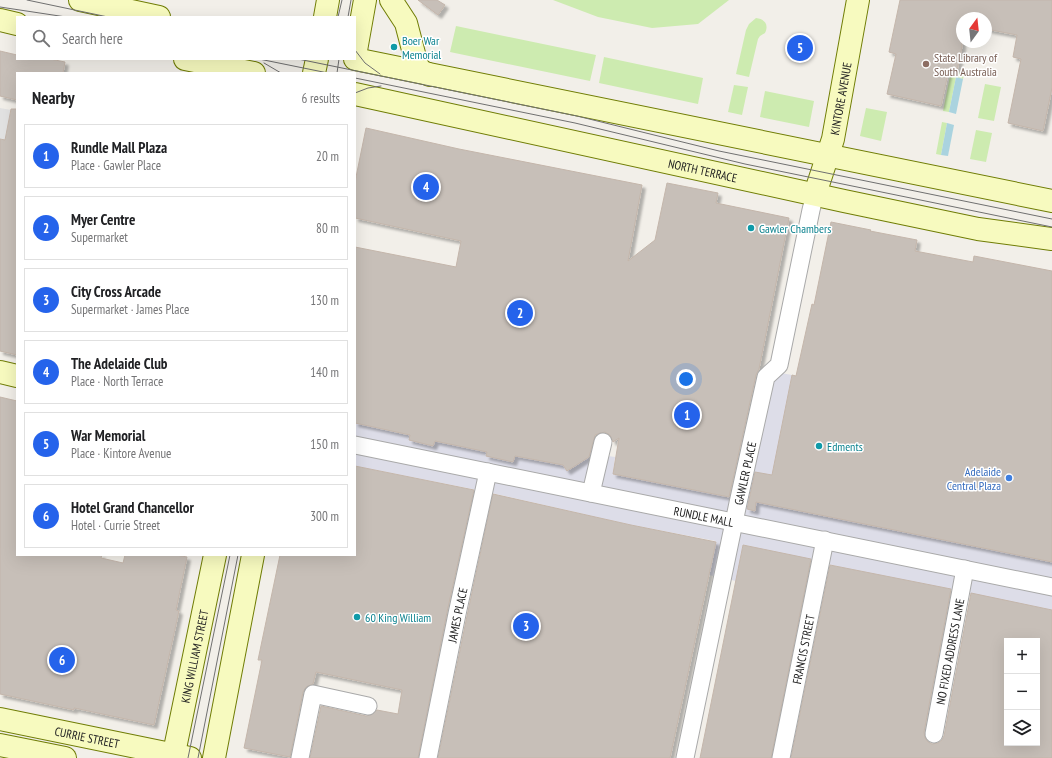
<!DOCTYPE html>
<html lang="en">
<head>
<meta charset="utf-8">
<style>
	:root { --surface:#fff; --page:#f2f2f2; --text:#202124; --muted:#757577; --line:#e0e0e0; --accent:#2563eb }
	body { margin:0; font-family:"PT Sans Narrow",sans-serif; background:var(--page); color:var(--text) }
	.controls { position:absolute; right:12px; bottom:12px; display:grid; overflow:hidden; border-radius:0px; box-shadow:0 4px 16px #0002 }
	.controls button { width:36px; height:36px; display:grid; place-items:center; padding:0; border:0; border-bottom:1px solid var(--line); background:var(--surface); color:var(--text); font:20px sans-serif }
	.compass { position:absolute; left:956px; top:12px; width:36px; height:36px; border-radius:50%; background:var(--surface); box-shadow:0 4px 16px #0002; rotate:15deg }
	.you { position:absolute; left:686px; top:379px; width:14px; height:14px; margin:-10px; border:3px solid #fff; border-radius:50%; background:#1a73e8; box-shadow:0 0 0 6px #1a73e833 }
	.badge { display:grid; place-items:center; width:26px; height:26px; border-radius:50%; background:var(--accent); color:#fff; font-size:13px; font-weight:700 }
	.pin { position:absolute; translate:-50% -50%; border:2px solid #fff; box-shadow:0 1px 4px #0006 }
	.list { margin:0; padding:0; list-style:none }
	h2 { display:flex; justify-content:space-between; align-items:center; height:52px; margin:0; padding:0 16px; font-size:17px }
	h2 small { font-size:13px; font-weight:400; color:var(--muted) }
	.list li { display:grid; grid-template-columns:26px 1fr auto; gap:12px; align-items:center; box-sizing:border-box; height:64px; margin:0 8px 8px; padding:0 8px; border:1px solid var(--line); border-radius:0px }
	.list b { display:block; font-size:15px; white-space:nowrap }
	.list p { margin:0; font-size:13px; white-space:nowrap; color:var(--muted) }
	.list em { font-size:13px; font-style:normal; color:var(--muted) }
	.icon { flex:none; width:22px; height:22px; fill:none; stroke:currentColor; stroke-width:2; stroke-linecap:round; stroke-linejoin:round }
	.map { position:relative; flex:none; width:1052px; height:758px; overflow:hidden }
	.search { position:absolute; background:var(--surface); box-shadow:0 4px 16px #0002; left:16px; top:16px; width:340px; height:44px; display:flex; align-items:center; gap:10px; box-sizing:border-box; padding:0 14px; border-radius:0px; color:var(--muted); font-size:15px }
	.panel { position:absolute; background:var(--surface); box-shadow:0 4px 16px #0002; left:16px; top:72px; width:340px; height:484px; border-radius:0px }
	.map>svg:first-child { display:block }
</style>
</head>
<body>
<div class="map">
<svg width="1052" height="758" viewBox="0 0 1052 758">
	<defs>
		<filter id="shadow"><feDropShadow dx="3.5" dy="3.5" stdDeviation="1" flood-color="#0004"/></filter>
	</defs>
	<rect width="100%" height="100%" fill="#f2efe9"/>
	<g fill="#cdebb0">
		<path d="M553 0H729L698 24 652 28 598 17Z"/>
		<path d="M756 18C765 19 769 25 765 33L760 36 758 39 749 77 736 74 746 30 749 24Z"/>
		<path d="M456 26 596 55 590 81 450 52Z"/>
		<path d="M604 57 703 78 698 104 599 83Z"/>
		<path d="M951 71 964 74 963 79 956 77 949 112 943 111Z"/>
		<path d="M985 84 1001 87 994 121 978 118Z"/>
		<path d="M734 85 748 87 742 115 728 112Z"/>
		<path d="M765 91 814 101 809 127 760 117Z"/>
		<path d="M866 108 887 112 881 141 860 136Z"/>
		<path d="M942 122 947 123 941 155 936 154Z"/>
		<path d="M976 130 992 133 986 162 970 159Z"/>
	</g>
	<path fill="#e2e2e2" d="M0 108 11 110 5 140 0 139Z"/>
	<path fill="#dddde8" d="M760 369 792 375 767 504 1052 562V610L849 569 743 545 736 581 709 575 716 541 631 525 487 492 355 466V423L435 441 563 465 590 448 594 454 615 457 613 474 734 498Z"/>
	<g fill="#aad3df">
		<path d="M956 77 963 79 956 114 949 112Z"/>
		<path d="M947 123 954 125 948 156 941 155Z"/>
	</g>
	<g fill="#c7bfb8" stroke="#c4b6ab" fill-rule="evenodd" filter="url(#shadow)">
		<path d="M418 0H437L445 5 438 15Z"/>
		<path d="M900 0H1052V88L1043 131 1008 123 1021 59 1013 57 1017 35 986 29V18H962V47L957 71 949 69 941 106 887 94 896 54 889 52Z"/>
		<path d="M0 51 17 55V59H50L65 62 63 73H17V100L0 96Z"/>
		<path d="M11 109H17V355L0 351V139L5 140Z"/>
		<path d="M366 128 459 149 642 185 628 261 655 240 667 183 718 193 716 203 789 218 759 369 756 375 729 497 613 474 619 438 613 442 610 435 605 432 600 433 595 435 589 457 567 471 563 465 515 456 513 462 486 456 487 452 435 441 433 446 409 440 410 435 355 423V247L456 267 461 241 355 218V182Z"/>
		<path d="M831 222 871 230 870 231 917 240 915 251 973 262 974 256 1052 271V562L756 502 755 511 747 509 755 472 772 475 792 375 796 376 812 304 814 305Z"/>
		<path d="M0 397 17 401V555H102L101 558 123 563 125 555H176L187 557 176 610 179 611 154 725 74 708V710L0 694Z"/>
		<path d="M355 466 474 490 447 612 418 758H310L321 706 366 716 371 715 377 710 398 714 402 690 316 672 313 684 306 687 303 692 290 757 244 748 262 660H258L280 555H355Z"/>
		<path d="M493 494 631 525 716 542 670 758H438L467 616Z"/>
		<path d="M743 545 811 559 771 758H700Z"/>
		<path d="M830 565 951 589 924 732 925 738 928 742 932 744 938 743 942 740 944 736 971 593 1052 610V758H791ZM1007 641H1037V743H1007Z"/>
	</g>
	<g fill="none" stroke-linecap="round" stroke-linejoin="round">
		<defs>
			<g id="street">
				<path id="s1" d="M355 445 1052 587"/>
				<path d="M591 493 603 442"/>
				<path id="s2" d="M934 734 965 569"/>
				<path d="M300 758 313 694 368 706"/>
				<path id="s3" d="M428 758 457 614 488 472"/>
				<path id="s4" d="M685 758 738 503 766 377 779 365 811 210 815 194"/>
				<path id="s5" d="M781 758 825 540"/>
			</g>
			<g id="secondary">
				<path d="M80 0 159 17"/>
				<path d="M391 0 406 23 417 65 421 71 430 75"/>
				<path d="M325 17 328 0"/>
				<path d="M0 20 17 24"/>
				<path d="M355 56 365 0"/>
				<path d="M185 59 254 73"/>
				<path d="M355 59 1052 201"/>
				<path d="M314 73 317 59"/>
				<path id="s6" d="M355 94 844 201 978 229 1052 239"/>
				<path id="s7" d="M815 194 833 139 858 0"/>
				<path d="M0 372 17 376"/>
				<path id="s8" d="M0 719 190 758"/>
				<path d="M0 745 65 758"/>
				<path id="s9" d="M173 758 215 555"/>
				<path d="M214 758 253 555"/>
			</g>
		</defs>
		<use href="#street" stroke="#a9a9a9" stroke-width="19"/>
		<use href="#secondary" stroke="#707d05" stroke-width="24"/>
		<use href="#street" stroke="#fff" stroke-width="17"/>
		<use href="#secondary" stroke="#f7fabf" stroke-width="22"/>
		<g stroke="#707070" stroke-width="1">
			<path d="M27 0 108 17"/>
			<path d="M0 7 66 17"/>
			<path d="M338 17 342 0"/>
			<path d="M348 17 351 0"/>
			<path d="M355 50 365 63 380 74"/>
			<path d="M259 59 328 73"/>
			<path d="M298 59 577 116 719 151 1052 219"/>
			<path d="M264 63 281 73"/>
			<path d="M337 73 339 59"/>
			<path d="M355 78 575 123 745 164 1052 227"/>
			<path d="M355 93 368 88 381 86"/>
			<path d="M188 758 230 555"/>
			<path d="M198 758 238 555"/>
		</g>
	</g>
	<g fill="#0f9aa8" stroke="#fff" stroke-width="1.5">
		<circle cx="394" cy="47" r="4"/>
		<circle cx="751" cy="228" r="4"/>
		<circle cx="819" cy="446" r="4"/>
		<circle cx="357" cy="617" r="4"/>
	</g>
	<circle fill="#8d6e63" stroke="#fff" stroke-width="1.5" cx="926" cy="64" r="4"/>
	<circle fill="#3f7fe0" stroke="#fff" stroke-width="1.5" cx="1009" cy="478" r="4"/>
	<g text-anchor="middle" dominant-baseline="central" stroke-width="3" stroke-linejoin="round" paint-order="stroke">
		<g font-size="12" fill="#0d838f" stroke="#fff" text-anchor="start">
			<text x="402" y="40">Boer War<tspan x="402" dy="14">Memorial</tspan></text>
			<text x="759" y="228">Gawler Chambers</text>
			<text x="827" y="446">Edments</text>
			<text x="365" y="617">60 King William</text>
		</g>
		<g font-size="12" fill="#785e54" stroke="#fff" text-anchor="start">
			<text x="934" y="57">State Library of<tspan x="934" dy="14">South Australia</tspan></text>
		</g>
		<g font-size="12" fill="#222" stroke="#fff">
			<text stroke="none"><textPath href="#s7" startOffset="99">KINTORE AVENUE</textPath></text>
			<text stroke="none"><textPath href="#s6" startOffset="356">NORTH TERRACE</textPath></text>
			<text stroke="none"><textPath href="#s4" startOffset="291">GAWLER PLACE</textPath></text>
			<text stroke="none"><textPath href="#s1" startOffset="356">RUNDLE MALL</textPath></text>
			<text stroke="none"><textPath href="#s3" startOffset="146">JAMES PLACE</textPath></text>
			<text stroke="none"><textPath href="#s5" startOffset="111">FRANCIS STREET</textPath></text>
			<text stroke="none"><textPath href="#s2" startOffset="84">NO FIXED ADDRESS LANE</textPath></text>
			<text stroke="none"><textPath href="#s9" startOffset="104">KING WILLIAM STREET</textPath></text>
			<text stroke="none"><textPath href="#s8" startOffset="89">CURRIE STREET</textPath></text>
		</g>
		<g font-size="12" fill="#366cbe" stroke="#fff" text-anchor="end">
			<text x="1001" y="471">Adelaide<tspan x="1001" dy="14">Central Plaza</tspan></text>
		</g>
	</g>
</svg>
<div class="controls">
<button>+</button>
<button>−</button>
<button><svg class="icon" aria-label="layers" viewBox="0 0 24 24"><path d="M12 4l9 5-9 5-9-5zM3 14l9 5 9-5"/></svg></button>
</div>
<svg class="compass" viewBox="-18 -18 36 36"><path d="M0-13l5 13h-10z" fill="#e53935"/><path d="M0 13l5-13h-10z" fill="#757577"/></svg>
<div class="you"></div>
<div class="pin badge" style="left:687px;top:415px">1</div>
<div class="pin badge" style="left:520px;top:313px">2</div>
<div class="pin badge" style="left:526px;top:626px">3</div>
<div class="pin badge" style="left:426px;top:187px">4</div>
<div class="pin badge" style="left:800px;top:48px">5</div>
<div class="pin badge" style="left:62px;top:660px">6</div>
<div class="search"><svg class="icon" aria-label="search" viewBox="0 0 24 24"><circle cx="10" cy="10" r="6"/><path d="M15 15l6 6"/></svg>Search here</div>
<section class="panel">
<h2>Nearby<small>6 results</small></h2>
<ul class="list">
<li><span class="badge">1</span><div><b>Rundle Mall Plaza</b><p>Place · Gawler Place</p></div><em>20 m</em></li>
<li><span class="badge">2</span><div><b>Myer Centre</b><p>Supermarket</p></div><em>80 m</em></li>
<li><span class="badge">3</span><div><b>City Cross Arcade</b><p>Supermarket · James Place</p></div><em>130 m</em></li>
<li><span class="badge">4</span><div><b>The Adelaide Club</b><p>Place · North Terrace</p></div><em>140 m</em></li>
<li><span class="badge">5</span><div><b>War Memorial</b><p>Place · Kintore Avenue</p></div><em>150 m</em></li>
<li><span class="badge">6</span><div><b>Hotel Grand Chancellor</b><p>Hotel · Currie Street</p></div><em>300 m</em></li>
</ul>
</section>
</div>
</body>
</html>
